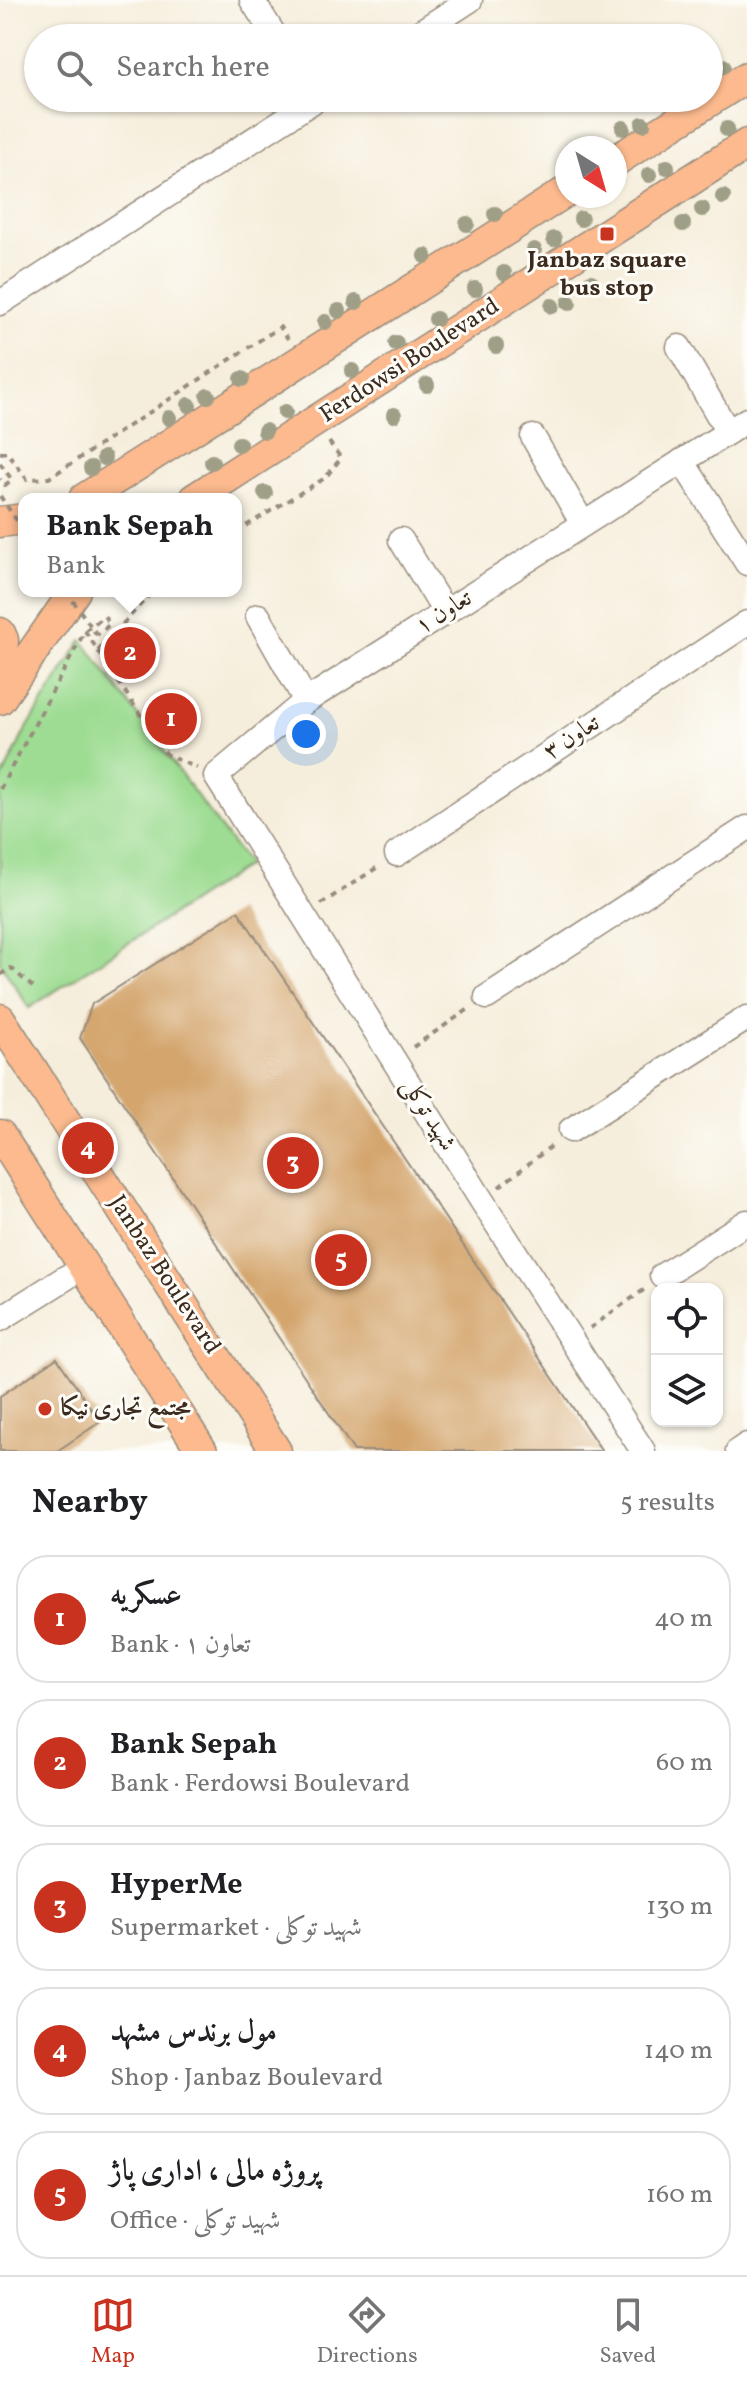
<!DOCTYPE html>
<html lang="en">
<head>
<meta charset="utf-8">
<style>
	:root { --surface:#fff; --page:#f6f6f6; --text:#202124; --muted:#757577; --line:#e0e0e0; --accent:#c8321e }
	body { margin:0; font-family:Vollkorn,Amiri,serif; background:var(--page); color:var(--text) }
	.controls { position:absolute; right:24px; bottom:24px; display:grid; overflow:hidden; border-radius:16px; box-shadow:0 2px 6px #0004 }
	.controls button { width:72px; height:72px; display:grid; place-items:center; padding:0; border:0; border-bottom:2px solid var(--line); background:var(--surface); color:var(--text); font:40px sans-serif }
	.compass { position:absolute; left:555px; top:136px; width:72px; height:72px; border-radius:50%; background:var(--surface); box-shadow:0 2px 6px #0004; rotate:143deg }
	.you { position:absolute; left:306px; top:734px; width:28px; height:28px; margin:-20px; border:6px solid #fff; border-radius:50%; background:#1a73e8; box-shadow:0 0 0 12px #1a73e833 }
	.badge { display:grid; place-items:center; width:52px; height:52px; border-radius:50%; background:var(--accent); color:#fff; font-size:26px; font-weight:700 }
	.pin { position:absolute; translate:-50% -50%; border:4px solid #fff; box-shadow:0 2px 8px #0006 }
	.popup { position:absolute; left:18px; top:493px; width:224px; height:104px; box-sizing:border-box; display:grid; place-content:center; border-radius:16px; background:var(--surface); filter:drop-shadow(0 2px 6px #0005); font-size:26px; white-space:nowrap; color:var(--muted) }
	.popup b { font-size:30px; color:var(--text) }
	.popup::after { content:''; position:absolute; left:50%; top:100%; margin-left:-16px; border:16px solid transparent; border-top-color:var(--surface) }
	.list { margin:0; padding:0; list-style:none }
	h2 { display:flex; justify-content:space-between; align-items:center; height:104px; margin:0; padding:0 32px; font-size:34px }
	h2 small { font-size:26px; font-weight:400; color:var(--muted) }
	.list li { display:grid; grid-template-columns:52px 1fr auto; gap:24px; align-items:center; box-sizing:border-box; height:128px; margin:0 16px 16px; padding:0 16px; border:2px solid var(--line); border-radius:32px }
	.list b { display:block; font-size:30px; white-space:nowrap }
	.list p { margin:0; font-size:26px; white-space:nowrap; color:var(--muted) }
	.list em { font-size:26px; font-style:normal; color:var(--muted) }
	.icon { flex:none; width:44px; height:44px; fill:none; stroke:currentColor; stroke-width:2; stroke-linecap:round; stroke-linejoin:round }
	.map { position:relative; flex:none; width:747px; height:1451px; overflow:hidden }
	.search { position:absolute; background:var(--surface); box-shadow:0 2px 6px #0004; left:24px; right:24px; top:24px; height:88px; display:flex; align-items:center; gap:20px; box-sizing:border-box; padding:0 28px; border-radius:44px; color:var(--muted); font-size:30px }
	.sheet { height:824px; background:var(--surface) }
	nav { display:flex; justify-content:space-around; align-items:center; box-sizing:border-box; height:112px; border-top:2px solid var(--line); background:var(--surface); font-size:22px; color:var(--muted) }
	nav a { display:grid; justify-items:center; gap:4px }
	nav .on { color:var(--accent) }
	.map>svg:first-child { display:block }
</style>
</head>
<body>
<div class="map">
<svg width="747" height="1451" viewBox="0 0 747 1451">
	<rect width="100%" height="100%" fill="#fdfcf7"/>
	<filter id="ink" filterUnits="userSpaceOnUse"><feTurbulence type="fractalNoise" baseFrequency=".0125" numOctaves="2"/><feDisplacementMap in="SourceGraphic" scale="16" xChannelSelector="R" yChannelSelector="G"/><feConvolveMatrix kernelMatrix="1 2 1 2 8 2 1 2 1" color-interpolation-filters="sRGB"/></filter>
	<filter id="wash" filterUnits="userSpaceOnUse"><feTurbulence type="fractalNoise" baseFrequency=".006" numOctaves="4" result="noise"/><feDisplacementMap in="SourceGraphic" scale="32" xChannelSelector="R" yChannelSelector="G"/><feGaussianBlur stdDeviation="1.8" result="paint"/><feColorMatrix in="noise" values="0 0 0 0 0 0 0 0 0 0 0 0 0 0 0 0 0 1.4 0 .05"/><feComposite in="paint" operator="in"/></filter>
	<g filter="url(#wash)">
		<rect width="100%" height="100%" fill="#f6eedc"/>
		<path fill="#9ddc92" stroke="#6c8358" stroke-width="2" d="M82 640 248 865 29 1008 0 962V783L24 733Z"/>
		<g id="blocks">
			<g fill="#d4a66e">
				<path d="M238 911 271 960 602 1451H354L80 1038 92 1004Z"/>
				<path d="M57 1358 100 1422 57 1451H0V1396Z"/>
			</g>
		</g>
	</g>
	<g filter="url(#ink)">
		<use href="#blocks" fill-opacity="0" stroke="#988c7d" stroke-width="2"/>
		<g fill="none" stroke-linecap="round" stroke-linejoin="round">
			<defs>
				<g id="minor">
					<path d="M252 0 276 38"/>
					<path d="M411 38 470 0"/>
					<path d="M0 303 318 98"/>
					<path d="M679 347 728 432"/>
					<path d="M533 437 583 524"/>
					<path d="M682 461 747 563"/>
					<path d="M401 540 445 612"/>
					<path d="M258 616 306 701"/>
					<path d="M397 854 747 623"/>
					<path d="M487 997 747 828"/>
					<path d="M571 1130 747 1018"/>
					<path d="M662 1276 747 1222"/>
					<path d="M0 1319 67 1277"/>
					<path d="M643 1451 482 1201 216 776 306 701 747 420"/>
					<path d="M738 1451 747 1445"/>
				</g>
				<g id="major">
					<path d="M615 161 747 77"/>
					<path d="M84 499 567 191"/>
					<path d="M194 499 747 144"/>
					<path d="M0 522 24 519"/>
					<path d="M0 633 3 640 0 697"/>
					<path d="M0 699 75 591"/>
					<path d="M0 1019 276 1451"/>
					<path d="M0 1135 202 1451"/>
				</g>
			</defs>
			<use href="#minor" stroke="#988c7d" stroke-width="27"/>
			<use href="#major" stroke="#988c7d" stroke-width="33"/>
			<g stroke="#988c7d" stroke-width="4" stroke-dasharray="6 6" stroke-linecap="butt">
				<path d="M0 453 7 452 27 479 49 478 280 327 288 339"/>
				<path d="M0 463 12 480 5 485 0 479"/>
				<path d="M236 532 325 478 341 458 329 442"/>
				<path d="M85 631 167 755 197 768"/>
				<path d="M98 651 153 591"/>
				<path d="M0 789 85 631 104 616 110 624 97 635"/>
				<path d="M321 904 381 865"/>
				<path d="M0 975 11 968 35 989"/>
				<path d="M413 1047 469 1009"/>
				<path d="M499 1187 555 1143"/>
				<path d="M590 1328 645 1289"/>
			</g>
			<use href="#minor" stroke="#fff" stroke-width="24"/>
			<use href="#major" stroke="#fcba8e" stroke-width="30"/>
			<g stroke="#988c7d" stroke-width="4" stroke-dasharray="6 6" stroke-linecap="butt">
				<path d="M0 496 24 531"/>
				<path d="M66 591 97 635"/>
			</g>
		</g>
		<g fill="#9f9f87">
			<circle cx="723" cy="66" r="8"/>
			<circle cx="643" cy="124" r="8"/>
			<circle cx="623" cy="128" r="8"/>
			<circle cx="727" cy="129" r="8"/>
			<circle cx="667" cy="167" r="8"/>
			<circle cx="649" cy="175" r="8"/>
			<circle cx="723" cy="197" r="8"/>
			<circle cx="702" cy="209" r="8"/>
			<circle cx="495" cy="214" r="8"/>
			<circle cx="581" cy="219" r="8"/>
			<circle cx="467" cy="224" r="8"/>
			<circle cx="683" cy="224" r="8"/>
			<circle cx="554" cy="239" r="8"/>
			<circle cx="534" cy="250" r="8"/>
			<circle cx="425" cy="256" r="8"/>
			<circle cx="504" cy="273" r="8"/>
			<circle cx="591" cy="282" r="8"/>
			<circle cx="475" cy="289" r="8"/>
			<circle cx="356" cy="302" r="8"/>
			<circle cx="569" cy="303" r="8"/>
			<circle cx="552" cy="306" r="8"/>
			<circle cx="339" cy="311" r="8"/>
			<circle cx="436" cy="319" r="8"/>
			<circle cx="325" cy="322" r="8"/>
			<circle cx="396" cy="343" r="8"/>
			<circle cx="496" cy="346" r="8"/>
			<circle cx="352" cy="371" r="8"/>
			<circle cx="242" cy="379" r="8"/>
			<circle cx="427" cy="385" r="8"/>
			<circle cx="208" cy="396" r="8"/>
			<circle cx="189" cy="405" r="8"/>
			<circle cx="285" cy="412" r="8"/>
			<circle cx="394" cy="415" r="8"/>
			<circle cx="169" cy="418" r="8"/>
			<circle cx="265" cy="431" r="8"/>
			<circle cx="239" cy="444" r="8"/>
			<circle cx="104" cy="458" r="8"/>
			<circle cx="212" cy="462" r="8"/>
			<circle cx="91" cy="468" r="8"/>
			<circle cx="265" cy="493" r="8"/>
		</g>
	</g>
	<g fill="#c8321e" stroke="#fdfcf7" stroke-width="3">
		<rect x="599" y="226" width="16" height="16" rx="4"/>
		<circle cx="45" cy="1409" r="8"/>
	</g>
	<g text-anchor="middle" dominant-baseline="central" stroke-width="6" stroke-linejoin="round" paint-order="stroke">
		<g font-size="24" font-weight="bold" fill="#3b2a1e" stroke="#fdfcf7">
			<text x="607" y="261">Janbaz square<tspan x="607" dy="28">bus stop</tspan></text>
			<text x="61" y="1409" text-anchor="start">مجتمع تجاری نیکا</text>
		</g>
		<g font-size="24" fill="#3b2a1e" stroke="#fdfcf7">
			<text transform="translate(410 361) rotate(-33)">Ferdowsi Boulevard</text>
			<text transform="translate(444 613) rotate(-32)">تعاون ۱</text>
			<text transform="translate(572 738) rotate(-33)">تعاون ۳</text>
			<text transform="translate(428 1115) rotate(58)">شهید توکلی</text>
			<text transform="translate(164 1275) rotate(57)">Janbaz Boulevard</text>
		</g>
	</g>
</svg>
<div class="controls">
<button><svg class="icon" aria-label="locate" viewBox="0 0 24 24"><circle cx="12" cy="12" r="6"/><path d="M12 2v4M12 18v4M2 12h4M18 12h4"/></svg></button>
<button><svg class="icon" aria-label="layers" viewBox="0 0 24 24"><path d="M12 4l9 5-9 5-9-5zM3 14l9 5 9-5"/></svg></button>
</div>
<svg class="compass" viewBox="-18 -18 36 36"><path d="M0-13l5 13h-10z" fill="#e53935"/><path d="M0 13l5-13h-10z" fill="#757577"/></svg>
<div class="you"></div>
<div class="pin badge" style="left:171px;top:719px">1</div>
<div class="pin badge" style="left:130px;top:653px">2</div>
<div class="popup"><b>Bank Sepah</b>Bank</div>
<div class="pin badge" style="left:293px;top:1163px">3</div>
<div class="pin badge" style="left:88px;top:1148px">4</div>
<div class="pin badge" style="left:341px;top:1260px">5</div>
<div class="search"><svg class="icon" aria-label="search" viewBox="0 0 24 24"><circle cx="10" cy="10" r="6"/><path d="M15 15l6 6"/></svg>Search here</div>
</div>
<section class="sheet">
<h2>Nearby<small>5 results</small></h2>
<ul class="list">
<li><span class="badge">1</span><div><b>عسکریه</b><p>Bank · تعاون ۱</p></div><em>40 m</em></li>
<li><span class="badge">2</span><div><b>Bank Sepah</b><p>Bank · Ferdowsi Boulevard</p></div><em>60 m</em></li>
<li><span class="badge">3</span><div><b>HyperMe</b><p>Supermarket · شهید توکلی</p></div><em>130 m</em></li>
<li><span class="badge">4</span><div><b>مول برندس مشهد</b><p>Shop · Janbaz Boulevard</p></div><em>140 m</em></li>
<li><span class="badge">5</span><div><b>پروژه مالی ، اداری پاژ</b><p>Office · شهید توکلی</p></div><em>160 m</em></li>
</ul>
</section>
<nav>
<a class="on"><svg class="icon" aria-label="map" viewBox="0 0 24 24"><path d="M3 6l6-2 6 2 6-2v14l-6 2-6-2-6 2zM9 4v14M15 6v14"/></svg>Map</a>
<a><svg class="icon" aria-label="directions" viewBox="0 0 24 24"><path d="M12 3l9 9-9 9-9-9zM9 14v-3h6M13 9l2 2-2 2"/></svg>Directions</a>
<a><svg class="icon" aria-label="saved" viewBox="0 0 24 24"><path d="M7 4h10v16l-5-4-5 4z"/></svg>Saved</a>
</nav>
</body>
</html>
